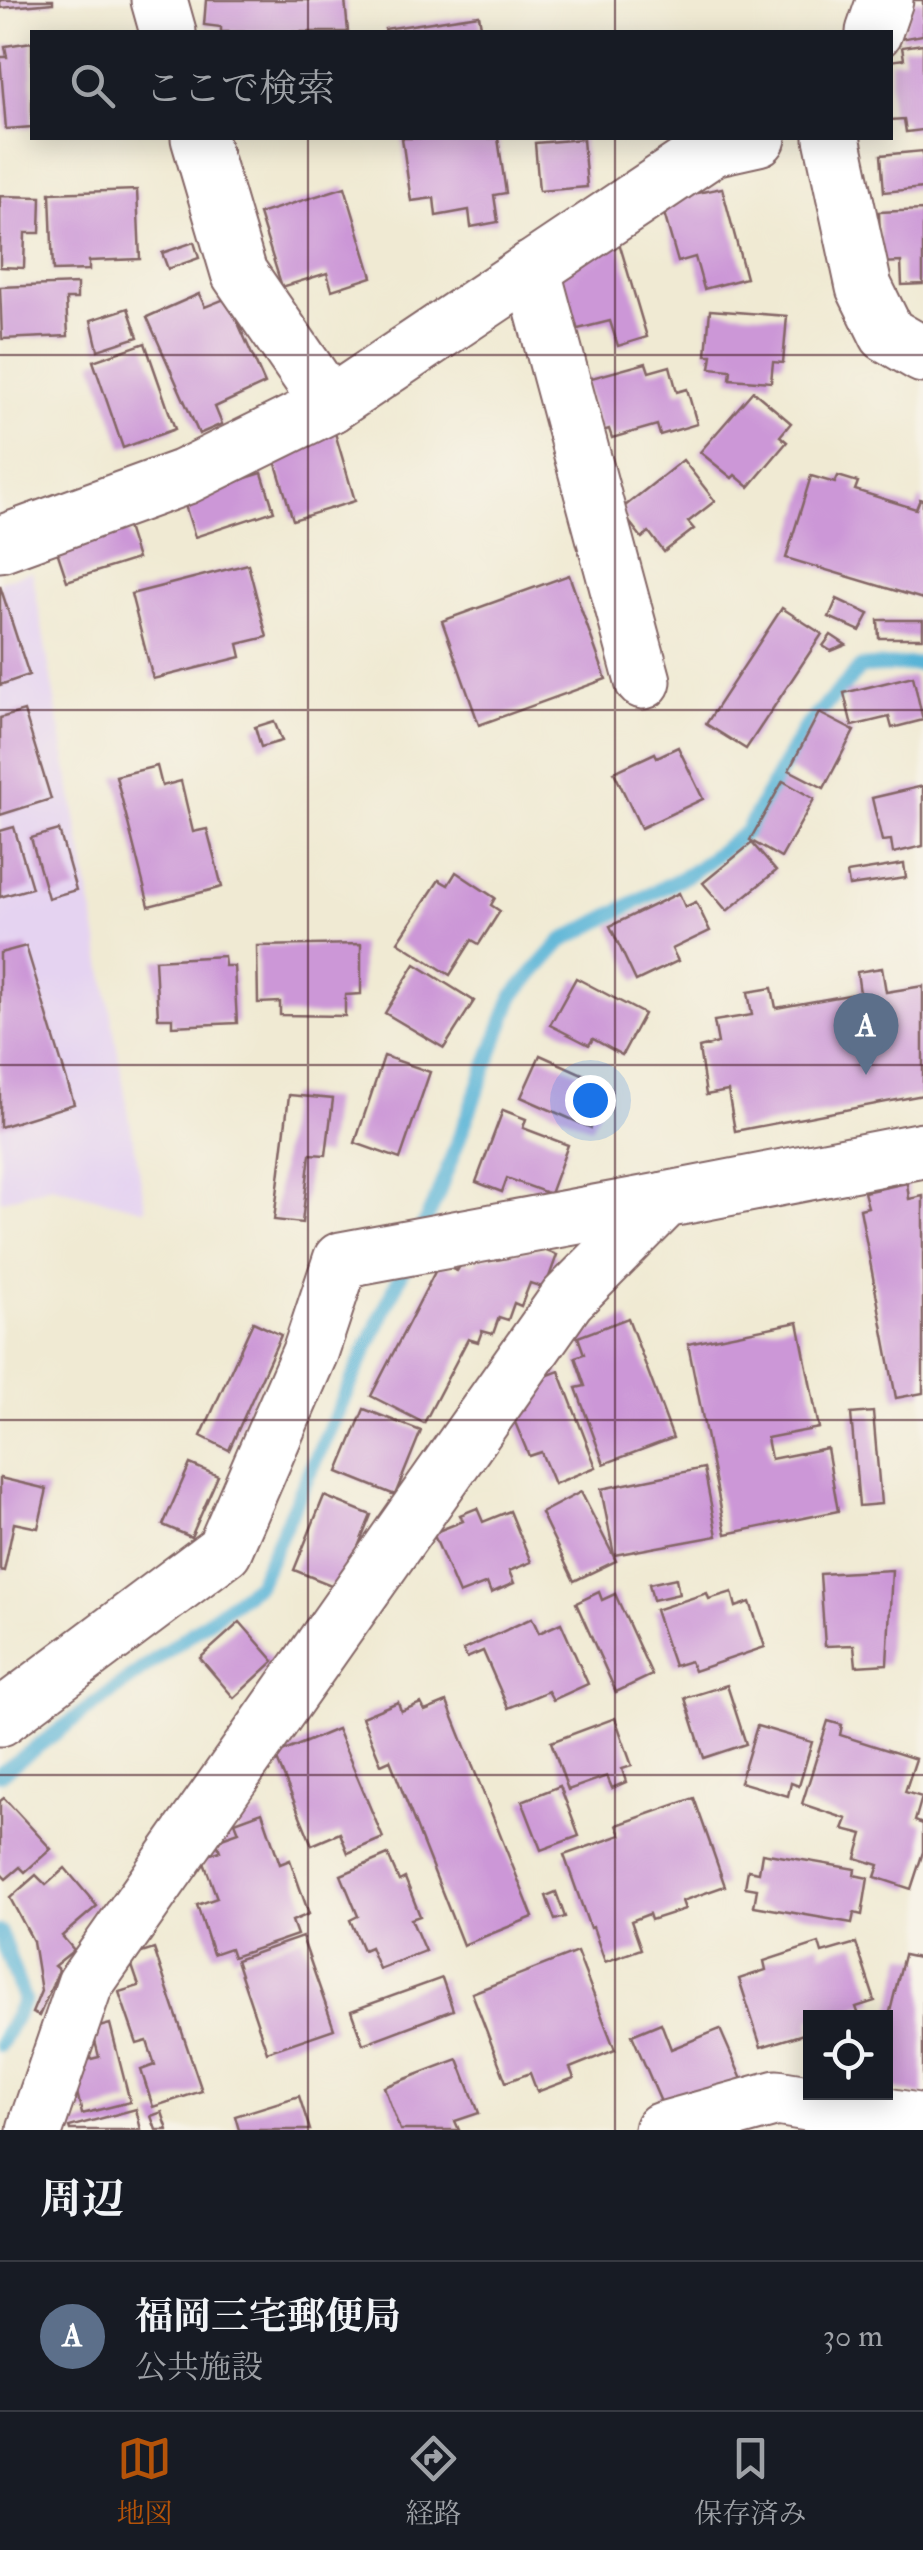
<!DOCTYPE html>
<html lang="ja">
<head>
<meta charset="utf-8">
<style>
	:root { --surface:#171b24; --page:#242831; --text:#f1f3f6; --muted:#9ea1a6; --line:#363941; --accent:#b45309 }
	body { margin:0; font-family:"IM FELL Double Pica","Noto Serif JP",serif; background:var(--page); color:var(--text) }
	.controls { position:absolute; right:30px; bottom:30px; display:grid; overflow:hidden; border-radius:0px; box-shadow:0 5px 25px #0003 }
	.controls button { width:90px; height:90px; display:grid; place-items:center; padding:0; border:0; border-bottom:2px solid var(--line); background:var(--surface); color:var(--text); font:50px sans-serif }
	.you { position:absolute; left:590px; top:1100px; width:35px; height:35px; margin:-25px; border:8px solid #fff; border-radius:50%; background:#1a73e8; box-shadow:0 0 0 15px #1a73e833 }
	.badge { display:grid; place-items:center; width:65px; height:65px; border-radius:50%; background:var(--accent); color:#fff; font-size:32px; font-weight:700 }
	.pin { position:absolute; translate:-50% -82px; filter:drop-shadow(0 2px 5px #0008) }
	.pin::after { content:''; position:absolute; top:52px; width:35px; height:30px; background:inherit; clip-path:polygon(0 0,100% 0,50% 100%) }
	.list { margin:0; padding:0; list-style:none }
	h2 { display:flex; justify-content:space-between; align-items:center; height:130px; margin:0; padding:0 40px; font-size:42px }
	h2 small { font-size:32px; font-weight:400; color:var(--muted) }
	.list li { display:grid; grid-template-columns:65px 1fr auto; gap:30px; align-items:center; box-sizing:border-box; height:150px; padding:0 40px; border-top:2px solid var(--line) }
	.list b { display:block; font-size:38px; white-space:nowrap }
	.list p { margin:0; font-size:32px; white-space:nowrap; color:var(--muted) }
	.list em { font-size:32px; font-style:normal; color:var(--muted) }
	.icon { flex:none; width:55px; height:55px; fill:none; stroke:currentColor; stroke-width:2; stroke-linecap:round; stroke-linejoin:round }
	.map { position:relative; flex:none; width:923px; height:2130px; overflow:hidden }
	.search { position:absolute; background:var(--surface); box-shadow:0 5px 25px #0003; left:30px; right:30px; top:30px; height:110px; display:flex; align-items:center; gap:25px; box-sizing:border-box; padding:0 35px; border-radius:0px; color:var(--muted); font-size:38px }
	.sheet { height:280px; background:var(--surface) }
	nav { display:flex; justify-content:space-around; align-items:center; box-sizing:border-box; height:140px; border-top:2px solid var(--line); background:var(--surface); font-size:28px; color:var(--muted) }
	nav a { display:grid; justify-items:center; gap:5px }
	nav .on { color:var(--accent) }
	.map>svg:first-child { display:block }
</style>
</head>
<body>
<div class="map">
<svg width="923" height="2130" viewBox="0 0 923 2130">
	<rect width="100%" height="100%" fill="#f7f3e8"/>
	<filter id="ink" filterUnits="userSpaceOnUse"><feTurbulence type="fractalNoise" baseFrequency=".01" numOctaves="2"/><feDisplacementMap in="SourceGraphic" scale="20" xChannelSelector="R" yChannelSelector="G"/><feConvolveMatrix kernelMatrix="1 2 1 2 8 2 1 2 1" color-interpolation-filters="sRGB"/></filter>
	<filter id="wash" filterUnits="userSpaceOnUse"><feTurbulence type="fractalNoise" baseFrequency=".0048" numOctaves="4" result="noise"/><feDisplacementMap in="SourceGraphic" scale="40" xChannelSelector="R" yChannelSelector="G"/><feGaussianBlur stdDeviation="2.25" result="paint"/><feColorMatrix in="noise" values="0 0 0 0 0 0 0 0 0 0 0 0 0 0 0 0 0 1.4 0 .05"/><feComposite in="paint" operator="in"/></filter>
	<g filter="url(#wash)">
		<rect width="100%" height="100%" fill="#f0ead3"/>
		<path fill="#e5d3f1" d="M32 571 146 1210 51 1186 0 1201V581Z"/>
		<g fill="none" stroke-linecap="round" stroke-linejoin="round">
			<g stroke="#59b4d7" stroke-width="15">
				<path d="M421 1231 436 1199 513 996 562 941 691 873 746 832 804 729 861 667 923 664"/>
				<path d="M0 1774 258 1584 407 1261"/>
				<path d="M0 1932 24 2000 0 2044"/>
			</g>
		</g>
		<g id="blocks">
			<g fill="#cc97d7">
				<path d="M0 0H53V3L0 8Z"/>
				<path d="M206 0H345L348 32H221V27L204 25Z"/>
				<path d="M913 0H923V35L900 39Z"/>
				<path d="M479 15 482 32H386L385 29Z"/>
				<path d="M32 42V127L6 129 0 57H7L5 46Z"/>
				<path d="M923 44V130L906 132 904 119 890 120V61L904 59 902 47Z"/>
				<path d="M402 138H498L506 193 494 195 498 222 471 227 469 210 436 216 434 198 411 201Z"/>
				<path d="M583 139 587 187 539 191 535 143Z"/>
				<path d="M923 151V188L884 192 881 155Z"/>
				<path d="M694 179 697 193 722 188 746 278 704 289 695 257 678 262 660 199Z"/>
				<path d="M345 187 372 277 332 290 327 273 282 287 259 214Z"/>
				<path d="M137 190 140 259 89 261V270L53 271 50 193Z"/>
				<path d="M0 196 41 197 40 233H25L24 268 0 267Z"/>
				<path d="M923 210V284L902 285 901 262 881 263 879 212Z"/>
				<path d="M618 239 647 337 618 346 610 321 574 330 555 268Z"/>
				<path d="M194 242 199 258 168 269 162 253Z"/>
				<path d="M77 284V299H66L68 336 2 339 0 287Z"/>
				<path d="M199 294 205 307 227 298 265 384 215 407 222 424 199 434 147 317Z"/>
				<path d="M128 308 138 337 98 350 91 320Z"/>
				<path d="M710 310 787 316 783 363 773 362 771 382 730 379 731 370 710 368 712 355H706Z"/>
				<path d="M145 343 175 429 123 448 93 361Z"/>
				<path d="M646 363 649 372 670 366 677 392 687 389 697 424 660 435 657 425 612 438 609 429 599 432 584 380Z"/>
				<path d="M753 391 791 423 780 436 787 442 749 487 735 475 732 478 700 452Z"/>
				<path d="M333 426 355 501 293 520 270 444Z"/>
				<path d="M683 460 715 501 688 522 694 529 664 552 649 532 642 538 620 510Z"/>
				<path d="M262 473 274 511 195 537 179 486 236 481Z"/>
				<path d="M811 476 835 483 838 476 858 482 855 490 916 509 920 499 923 500V599L786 558Z"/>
				<path d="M121 508 137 559 67 581 50 530Z"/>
				<path d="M248 564 267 637 238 644 241 657 153 679 131 594Z"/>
				<path d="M569 575 606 679 479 725 442 621Z"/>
				<path d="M0 586 29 675 0 685Z"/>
				<path d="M837 599 869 614 860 631 829 617Z"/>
				<path d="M782 608 822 634 746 749 706 724Z"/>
				<path d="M878 620H923V638H879Z"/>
				<path d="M831 635 846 645 831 651 823 646Z"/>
				<path d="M913 676 923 720 892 728 889 717 852 726 844 693Z"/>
				<path d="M24 711 51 799 0 815V718Z"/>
				<path d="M819 713 854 731 824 788 789 770Z"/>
				<path d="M274 721 282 741 261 747 255 727Z"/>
				<path d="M678 747 703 799 641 828 614 772 655 753 657 757Z"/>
				<path d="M157 766 162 786 181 781 193 832 207 829 222 887 149 906 116 776Z"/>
				<path d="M783 781 814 799 781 858 750 840Z"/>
				<path d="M923 786V846L893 853 891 840 882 841 872 798Z"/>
				<path d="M14 827 32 888 0 897V831Z"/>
				<path d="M59 830 76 890 48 898 31 838Z"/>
				<path d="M752 843 776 871 727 911 703 883Z"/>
				<path d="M904 864 906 878 849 886 847 873Z"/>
				<path d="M456 872 495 898 491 905 500 911 479 944 472 940 450 975 398 942 439 880 448 885Z"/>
				<path d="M679 893 685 907 696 902 710 931 672 949 678 961 636 981 610 926Z"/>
				<path d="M361 944V994L345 995V1016L280 1015V1002L258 1003 257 946Z"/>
				<path d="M26 946 74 1104 0 1127V953Z"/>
				<path d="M224 956 225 966H234L237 1023 172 1026V1018H158L155 960Z"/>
				<path d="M415 964 474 1001 444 1048 385 1013Z"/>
				<path d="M882 968 886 992 923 986V1095L735 1131 728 1091 706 1095 699 1048 718 1043 714 1021 752 1015 748 992 772 988 776 1008 860 993 857 972Z"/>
				<path d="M576 978 644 1014 622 1055 593 1039 589 1045 550 1025Z"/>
				<path d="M540 1055 609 1086 591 1128 521 1097Z"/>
				<path d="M384 1056 430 1072 400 1159 355 1143Z"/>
				<path d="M289 1095 333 1099 326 1155 310 1154 302 1223 274 1220Z"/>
				<path d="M503 1110 526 1119 523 1128 568 1145 550 1194 507 1178 502 1192 476 1182Z"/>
				<path d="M907 1183 909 1199 923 1196V1393L896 1398 860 1209 868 1207 864 1192Z"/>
				<path d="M541 1249 557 1255 545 1288 530 1283 521 1306 514 1303 508 1320 499 1317 493 1334 482 1331 478 1342 468 1339 424 1423 371 1396 439 1264 457 1271 463 1261 474 1264 479 1258Z"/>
				<path d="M628 1318 673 1438 604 1464 576 1388 585 1386 575 1357 584 1354 578 1337Z"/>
				<path d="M253 1322 281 1335 229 1450 201 1436Z"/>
				<path d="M798 1322 819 1428 767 1438 771 1459 827 1448 838 1511 726 1534 688 1344Z"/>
				<path d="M559 1371 596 1467 554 1484 541 1452 529 1456 512 1415 525 1410 521 1398 530 1382Z"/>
				<path d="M364 1409 421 1431 395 1495 338 1472Z"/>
				<path d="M873 1412 881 1504 859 1506 851 1414Z"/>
				<path d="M190 1464 218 1476 191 1537 163 1525Z"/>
				<path d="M704 1468 717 1536 614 1555 601 1489Z"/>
				<path d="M0 1478 47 1489 38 1528 14 1523 4 1571 0 1570Z"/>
				<path d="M581 1492 616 1561 574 1581 541 1513Z"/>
				<path d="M324 1496 371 1515 341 1589 294 1570Z"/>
				<path d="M477 1508 483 1522 510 1511 531 1562 509 1571 514 1583 491 1593 487 1583 459 1594 433 1533 463 1521 460 1515Z"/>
				<path d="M892 1570 887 1664 856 1666 854 1645 825 1646 820 1574Z"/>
				<path d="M676 1578 679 1594 653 1600 649 1584Z"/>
				<path d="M599 1592 602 1600 615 1594 652 1675 616 1692 576 1603Z"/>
				<path d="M732 1592 736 1607 750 1602 765 1647 694 1671 690 1661 674 1666 655 1610 707 1593 709 1599Z"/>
				<path d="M532 1618 539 1633 561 1623 588 1684 553 1700 548 1691 508 1708 483 1651 467 1658 463 1650Z"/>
				<path d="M240 1622 274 1661 234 1698 200 1658Z"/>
				<path d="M727 1685 746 1744 704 1758 685 1698Z"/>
				<path d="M398 1702 401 1711 421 1703 425 1711 447 1702 533 1917 463 1945 390 1760 381 1764 362 1717Z"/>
				<path d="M615 1718 632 1766 622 1769 626 1782 612 1788 607 1776 568 1790 551 1742Z"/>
				<path d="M828 1721 842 1725 840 1735 916 1759 905 1792 922 1797 915 1821 923 1824V1852L911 1889 875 1877 879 1865 856 1858 863 1834 843 1829 847 1819 802 1804Z"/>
				<path d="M757 1726 812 1742 799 1786 791 1783 788 1796 740 1782Z"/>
				<path d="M337 1729 383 1838 348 1853 340 1833 312 1845 275 1755Z"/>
				<path d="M560 1786 579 1836 541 1850 522 1801Z"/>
				<path d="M4 1798 51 1849 25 1872 20 1867 6 1879 0 1873V1801Z"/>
				<path d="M694 1798 725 1886 682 1901 685 1909 651 1920 649 1914 631 1921 641 1949 605 1962 593 1927 590 1928 564 1855 621 1835 617 1825Z"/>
				<path d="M262 1812 280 1864 290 1860 309 1914 292 1921 297 1935 233 1957 230 1948 213 1954 197 1905 217 1898 202 1857 220 1851 216 1840 239 1832 235 1822Z"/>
				<path d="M762 1853 855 1869 854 1875 868 1878 862 1915 854 1913 852 1923 754 1906 757 1889 745 1887 748 1870 759 1872Z"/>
				<path d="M388 1855 399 1881 405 1878 420 1916 411 1919 425 1951 379 1969 370 1947 363 1950 350 1920 358 1916 341 1875Z"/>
				<path d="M65 1868 97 1906 62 1936 74 1950 54 1966 59 1970 39 2016 32 2013 41 1991 33 1941 10 1898 36 1875 46 1885Z"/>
				<path d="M556 1892 565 1917 555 1920 546 1896Z"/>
				<path d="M302 1937 334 2029 267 2052 236 1960Z"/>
				<path d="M819 1943 822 1953 856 1943 875 2001 856 2007 860 2018H810V2032L761 2047 739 1979 766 1970 764 1961Z"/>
				<path d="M154 1949 202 2091 153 2107 141 2070 155 2065 147 2041 137 2044 119 1992 139 1986 129 1957Z"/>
				<path d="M577 1952 615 2050 570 2068 574 2078 537 2092 530 2073 506 2082 472 1993Z"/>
				<path d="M904 1955 923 1959V2096L886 2087V2028Z"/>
				<path d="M442 1978 453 2010 363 2044 351 2011Z"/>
				<path d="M661 2023 671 2049 720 2029 744 2084 667 2116 632 2035Z"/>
				<path d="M110 2024 130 2102 82 2114 77 2092 83 2061 99 2057 92 2029Z"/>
				<path d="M458 2059 479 2113 455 2121 459 2130H400L384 2087Z"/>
				<path d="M299 2096 310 2130H239L235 2116Z"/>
				<path d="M136 2109 141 2130H70L69 2127Z"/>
				<path d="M162 2112 168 2130H156L151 2116Z"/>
			</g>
		</g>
	</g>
	<g filter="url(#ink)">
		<use href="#blocks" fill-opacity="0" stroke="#846666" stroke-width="2.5"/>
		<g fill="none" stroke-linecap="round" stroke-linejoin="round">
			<defs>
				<g id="minor">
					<path d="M159 0 168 32"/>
					<path d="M874 32 885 0"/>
					<path d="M199 138 239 273 330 405"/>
					<path d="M832 138 864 287 887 334 923 355"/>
					<path d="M532 269 643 681"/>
					<path d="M0 544 184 477 330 405 713 148 758 138"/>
					<path d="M0 1718 224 1550 311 1350 341 1260 665 1200"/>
					<path d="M35 2130 85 1984 567 1299 665 1200 923 1150"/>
					<path d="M662 2130 777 2098 923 2122"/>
				</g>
			</defs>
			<use href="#minor" stroke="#846666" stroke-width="59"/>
			<use href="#minor" stroke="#fff" stroke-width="55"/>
		</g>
	</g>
	<path fill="none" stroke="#4a1f2b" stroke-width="2.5" stroke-opacity="0.55" d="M308 0V32M615 0V32M308 138V2130M615 138V2130M0 355H923M0 710H923M0 1065H923M0 1420H923M0 1775H923"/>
</svg>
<div class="controls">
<button><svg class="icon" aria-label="locate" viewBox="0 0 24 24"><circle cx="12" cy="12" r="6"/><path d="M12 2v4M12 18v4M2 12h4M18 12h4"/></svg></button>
</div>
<div class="you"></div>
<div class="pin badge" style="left:866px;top:1075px;background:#5c6f8a">A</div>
<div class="search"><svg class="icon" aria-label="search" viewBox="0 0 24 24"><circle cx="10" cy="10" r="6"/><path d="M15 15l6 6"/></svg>ここで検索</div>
</div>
<section class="sheet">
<h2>周辺<small></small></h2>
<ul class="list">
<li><span class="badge" style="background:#5c6f8a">A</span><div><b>福岡三宅郵便局</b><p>公共施設</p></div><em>30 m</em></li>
</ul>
</section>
<nav>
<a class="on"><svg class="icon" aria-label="map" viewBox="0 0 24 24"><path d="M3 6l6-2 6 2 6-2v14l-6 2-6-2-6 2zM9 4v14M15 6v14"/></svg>地図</a>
<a><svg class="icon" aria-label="directions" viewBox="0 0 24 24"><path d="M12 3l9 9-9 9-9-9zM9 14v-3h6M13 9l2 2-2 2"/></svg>経路</a>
<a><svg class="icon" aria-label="saved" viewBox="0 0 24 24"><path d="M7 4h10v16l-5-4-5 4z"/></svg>保存済み</a>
</nav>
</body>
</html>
